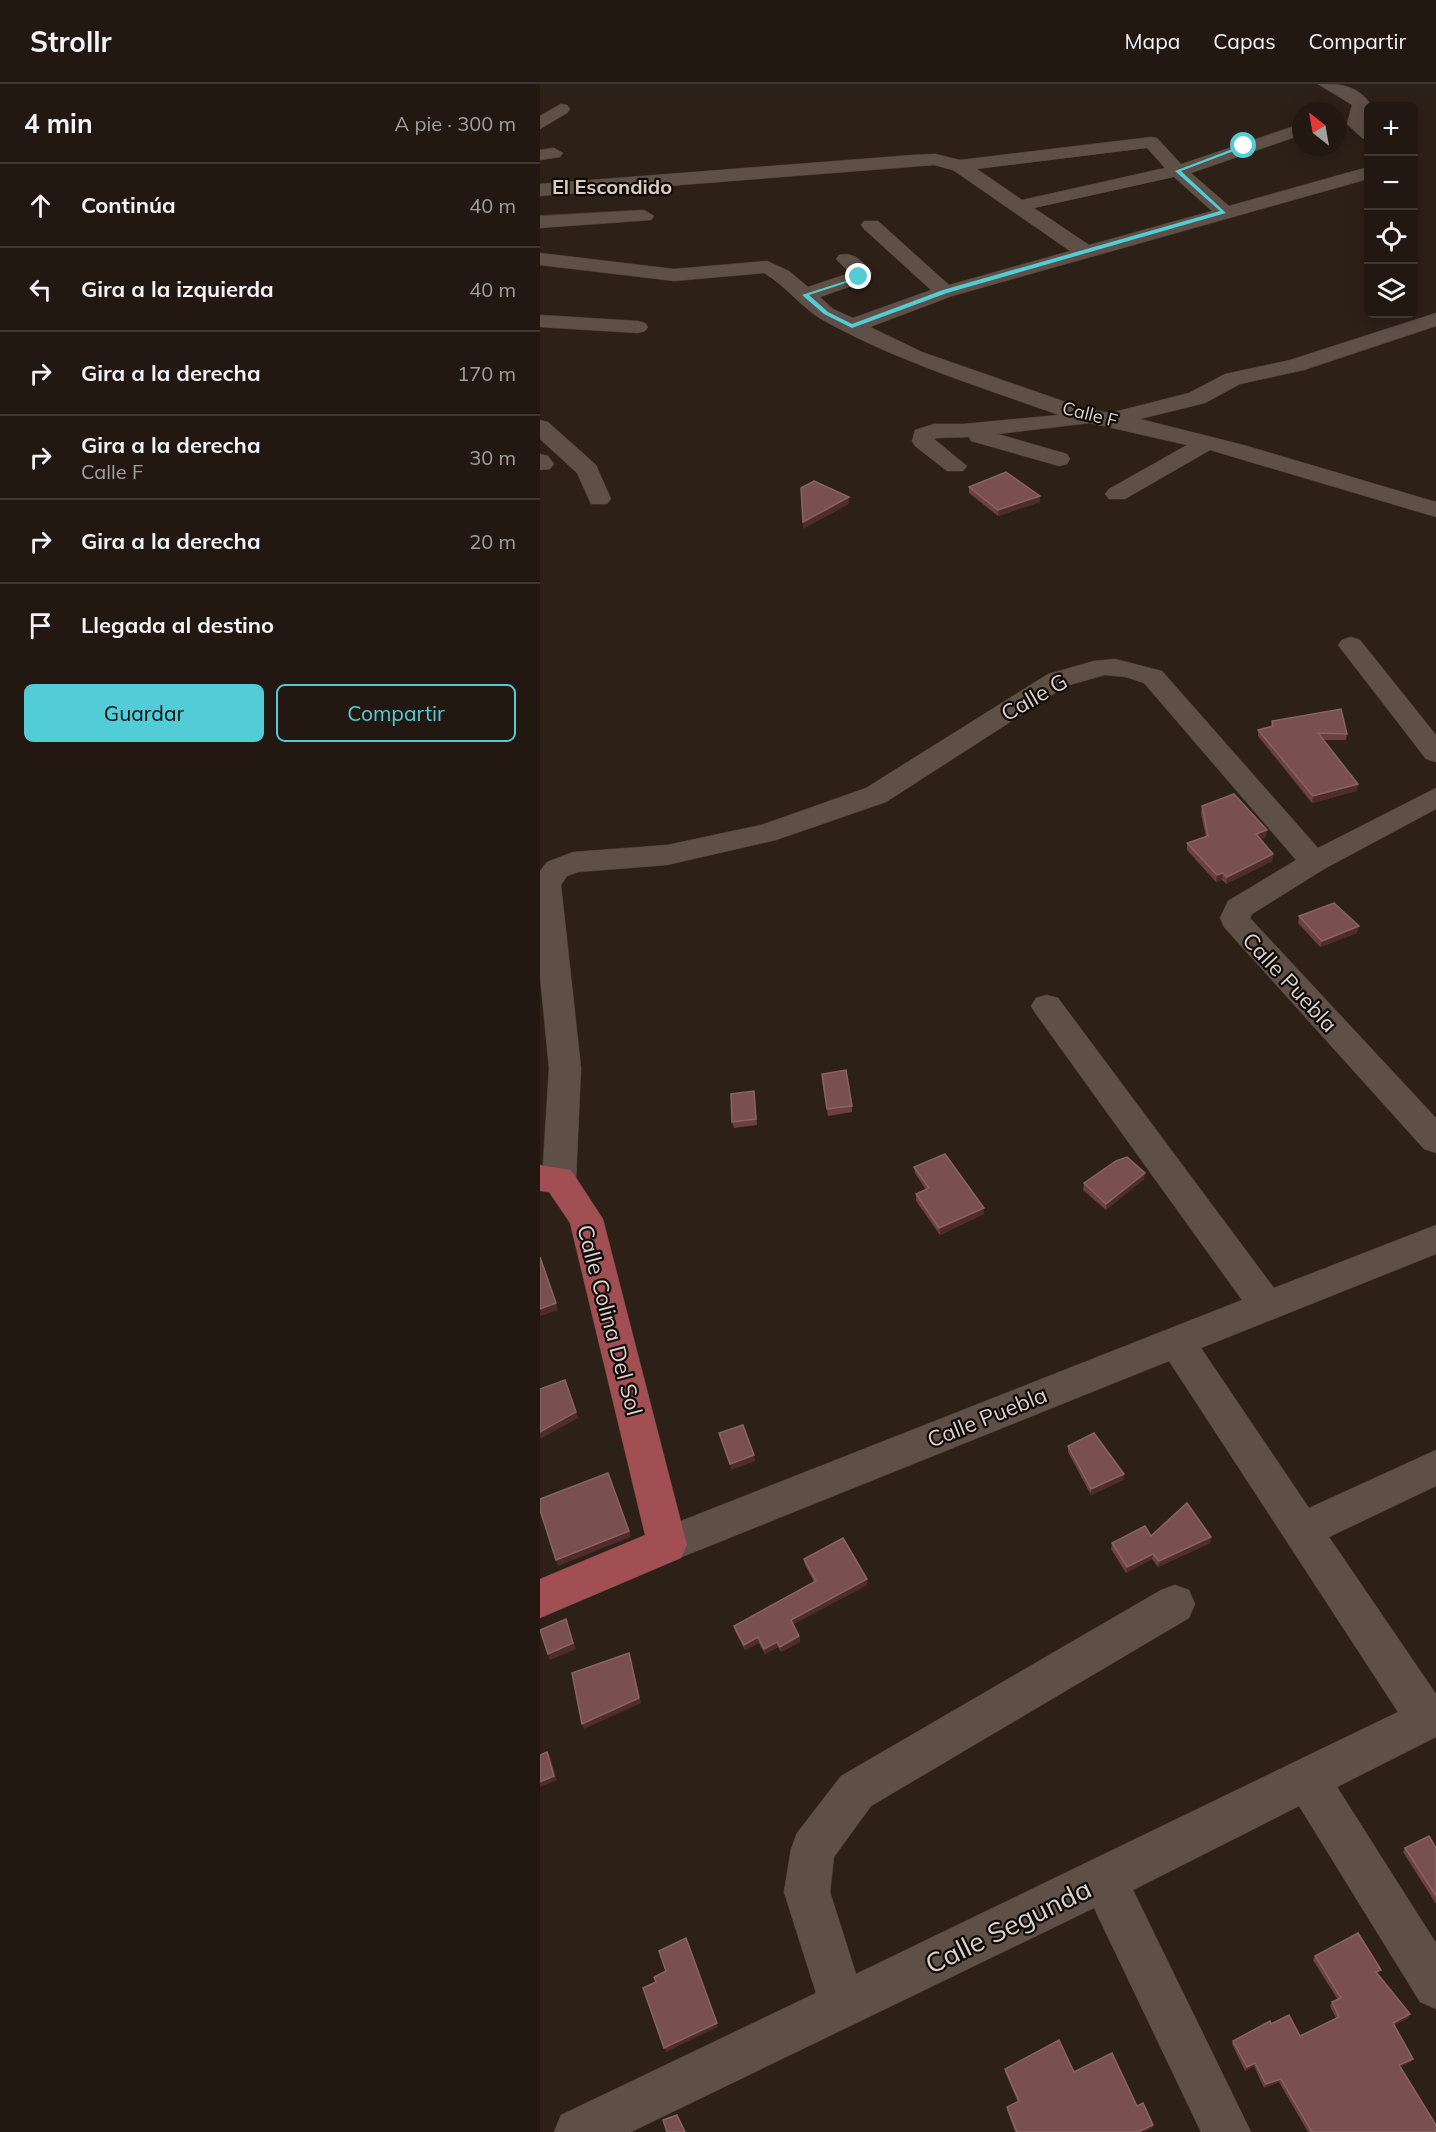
<!DOCTYPE html>
<html lang="es">
<head>
<meta charset="utf-8">
<style>
	:root { --surface:#221811; --page:#2a211a; --text:#f1f3f6; --muted:#a2a09f; --line:#3f3731; --accent:#52ccd6 }
	body { margin:0; font-family:Mulish,sans-serif; background:var(--page); color:var(--text) }
	.controls { position:absolute; right:18px; top:18px; display:grid; overflow:hidden; border-radius:9px; box-shadow:0 3px 15px #0003 }
	.controls button { width:54px; height:54px; display:grid; place-items:center; padding:0; border:0; border-bottom:2px solid var(--line); background:var(--surface); color:var(--text); font:30px sans-serif }
	.compass { position:absolute; left:752px; top:18px; width:54px; height:54px; border-radius:50%; background:var(--surface); box-shadow:0 3px 15px #0003; rotate:329deg }
	.stop { position:absolute; width:18px; height:18px; margin:-14px; border:4px solid #52ccd6; border-radius:50%; background:#fff }
	.stop.end { background:#52ccd6; border-color:#fff; box-shadow:0 2px 6px #0008 }
	.list { margin:0; padding:0; list-style:none }
	h2 { display:flex; justify-content:space-between; align-items:center; height:78px; margin:0; padding:0 24px; font-size:26px }
	h2 small { font-size:20px; font-weight:400; color:var(--muted) }
	.list li { display:grid; grid-template-columns:39px 1fr auto; gap:18px; align-items:center; box-sizing:border-box; height:84px; padding:0 24px; border-top:2px solid var(--line) }
	.list b { display:block; font-size:22px; white-space:nowrap }
	.list p { margin:0; font-size:20px; white-space:nowrap; color:var(--muted) }
	.list em { font-size:20px; font-style:normal; color:var(--muted) }
	.actions { display:flex; gap:12px; padding:18px 24px }
	.actions a { flex:1; padding:14px 0; border:2px solid var(--accent); border-radius:9px; text-align:center; font-size:21px; color:var(--accent) }
	.actions .main { background:var(--accent); color:#111 }
	.icon { flex:none; width:33px; height:33px; fill:none; stroke:currentColor; stroke-width:2; stroke-linecap:round; stroke-linejoin:round }
	.map { position:relative; flex:none; width:896px; height:2048px; overflow:hidden }
	header { display:flex; align-items:center; gap:36px; box-sizing:border-box; height:84px; padding:0 30px; background:var(--surface); border-bottom:2px solid var(--line) }
	header strong { font-size:28px }
	nav { display:flex; gap:33px; margin-inline-start:auto; font-size:21px }
	main { display:flex }
	aside { flex:1; background:var(--surface) }
	.map>svg:first-child { display:block }
</style>
</head>
<body>
<header>
<strong>Strollr</strong>
<nav><a>Mapa</a><a>Capas</a><a>Compartir</a></nav>
</header>
<main>
<aside>
<h2>4 min<small>A pie · 300 m</small></h2>
<ul class="list">
<li><svg class="icon" aria-label="ahead" viewBox="0 0 24 24"><path d="M12 20V5M6 11l6-6 6 6"/></svg><div><b>Continúa</b></div><em>40 m</em></li>
<li><svg class="icon" aria-label="left" viewBox="0 0 24 24"><path d="M17 20v-9H6M10 6l-5 5 5 5"/></svg><div><b>Gira a la izquierda</b></div><em>40 m</em></li>
<li><svg class="icon" aria-label="right" viewBox="0 0 24 24"><path d="M7 20v-9h11M14 6l5 5-5 5"/></svg><div><b>Gira a la derecha</b></div><em>170 m</em></li>
<li><svg class="icon" aria-label="right" viewBox="0 0 24 24"><path d="M7 20v-9h11M14 6l5 5-5 5"/></svg><div><b>Gira a la derecha</b><p>Calle F</p></div><em>30 m</em></li>
<li><svg class="icon" aria-label="right" viewBox="0 0 24 24"><path d="M7 20v-9h11M14 6l5 5-5 5"/></svg><div><b>Gira a la derecha</b></div><em>20 m</em></li>
<li><svg class="icon" aria-label="arrive" viewBox="0 0 24 24"><path d="M6 21V4h12l-3 4 3 4H6"/></svg><div><b>Llegada al destino</b></div></li>
</ul>
<div class="actions"><a class="main">Guardar</a><a>Compartir</a></div>
</aside>
<div class="map">
<svg width="896" height="2048" viewBox="0 0 896 2048">
	<rect width="100%" height="100%" fill="#2d2017"/>
	<g fill="none" stroke-linecap="round" stroke-linejoin="round">
		<defs>
			<g id="minor">
				<path d="M778 0C800 0 815 0 830 19L825 39 828 41V55L822 54 807 40 812 21Z"/>
				<path d="M21 20 27 21 30 25 27 29 0 45V32Z"/>
				<path d="M761 40V51L651 89 689 122 828 83V95L412 212 330 243 382 268 543 324 570 329 649 309 685 290 750 276 896 229V242L764 286 700 300 665 319 600 335 707 362 896 418V433L670 366 585 415H569L565 410 569 405 647 361 550 339 458 350 527 370 530 375 527 380 519 382 431 357 429 353 397 354 394 355 427 382 423 387H407L375 362 372 357 375 346 394 340H423L519 331C438 302 356 277 281 235 260 222 245 201 224 189L134 197 0 181V169L134 185 227 177 249 187 268 203 310 189 296 175 299 171C313 167 324 178 332 189L326 197 280 213 293 225 313 234 391 206 324 145 321 141 324 137H338L409 201 530 167 413 86 394 81 0 112V100L373 71 395 70 420 76 611 53 617 54 641 80ZM607 64 625 84 482 116 437 85ZM634 93 672 127 549 161 494 124Z"/>
				<path d="M14 64 23 69 20 73 0 76V66Z"/>
				<path d="M104 126 114 132 111 136 0 144V132Z"/>
				<path d="M0 231 98 237 105 239 108 243 105 247 98 249 0 243Z"/>
				<path d="M0 336 8 338 56 381 71 415 67 420H51L37 389 0 355Z"/>
				<path d="M0 370 8 372 14 380 10 385 0 386Z"/>
				<path d="M811 553 820 556 896 651V678L886 675 798 561 802 556Z"/>
				<path d="M575 575 622 587 778 764 896 704V725L784 785 712 830 710 834 896 1034V1069L884 1065 684 843 680 834 688 817 756 776 604 599 586 593 565 591 526 602 346 718 236 756 127 781 38 788 27 792 21 801 41 984 36 1096 31 1106 19 1110 7 1106 2 1096 9 984 0 892V787L7 778 33 768 127 761 221 741 326 704 508 590 554 577Z"/>
				<path d="M507 911 518 914 734 1204 896 1141V1170L661 1264 769 1424 896 1366V1402L789 1453 896 1610V1653L797 1703 896 1859V1925L880 1918 759 1722 593 1806 711 2048H661L554 1824 91 2048H14L21 2031 276 1909 244 1808 251 1765 257 1749 301 1692 621 1506 635 1501 649 1506 655 1520 649 1534 331 1722 294 1773 290 1808 316 1890 858 1628 629 1277 127 1479 113 1474 107 1461 113 1448 702 1216 496 930 491 922 496 914Z"/>
			</g>
			<path id="major" d="M0 1081 31 1086 63 1135 147 1461 141 1474 0 1534V1495L105 1451 30 1139 9 1108 0 1107Z"/>
		</defs>
		<use href="#minor" stroke="#483d38" stroke-width="1"/>
		<use href="#major" stroke="#483d38" stroke-width="1"/>
		<use href="#minor" fill="#5e5046" fill-rule="evenodd"/>
		<use href="#major" fill="#a24f53" fill-rule="evenodd"/>
	</g>
	<g fill="#6e3f40">
		<path d="M429 403 500 418 458 432 429 409Z"/>
		<path d="M732 637 807 650 806 656H784L818 700 816 707 772 719 718 652V646L731 642Z"/>
		<path d="M662 722 726 753 720 755 733 770 732 777 686 800 682 796 676 798 647 766V759L666 753 661 730Z"/>
		<path d="M759 832 817 849 780 863 758 839Z"/>
		<path d="M282 996 312 1022V1028L288 1032Z"/>
		<path d="M214 1007 217 1041 194 1044 192 1038Z"/>
		<path d="M374 1083 444 1124V1130L400 1151 376 1117V1110L386 1106 375 1089Z"/>
		<path d="M604 1095 566 1126 543 1106 544 1099Z"/>
		<path d="M528 1362 584 1390 583 1396 551 1411 528 1368Z"/>
		<path d="M611 1452 671 1453 670 1459 618 1483 612 1475 586 1489 571 1465 572 1459Z"/>
		<path d="M264 1475 327 1501 253 1540 259 1552 260 1558 241 1568 238 1563 225 1570 219 1559 205 1566 195 1547 194 1542 274 1498 265 1481Z"/>
		<path d="M865 1764H896V1820L863 1768Z"/>
		<path d="M775 1872 838 1890 868 1934 854 1941 873 1975 870 1978 860 1983 896 2048H768L739 1998 724 2004 714 1982 705 1987 692 1960 693 1957 731 1940 760 1952 796 1934 790 1922 792 1918 798 1916 773 1876Z"/>
		<path d="M465 1985 534 1988 597 2022 613 2041 612 2044 604 2048H475L467 2026V2023L478 2018 465 1988Z"/>
	</g>
	<g fill="#4f2c29">
		<path d="M500 412V418L458 432V426Z"/>
		<path d="M309 413V420L263 445V438Z"/>
		<path d="M818 700 816 707 772 719 773 712Z"/>
		<path d="M727 746 726 753 714 757 716 750Z"/>
		<path d="M733 770 732 777 686 800 687 793Z"/>
		<path d="M683 789 682 796 676 798 677 791Z"/>
		<path d="M819 842 817 849 780 863 782 857Z"/>
		<path d="M605 1089 604 1095 566 1126V1120Z"/>
		<path d="M444 1124V1130L400 1151 399 1144Z"/>
		<path d="M16 1219 18 1226 0 1232V1225Z"/>
		<path d="M25 1296 38 1334 0 1355V1348Z"/>
		<path d="M214 1371 215 1377 191 1386 190 1380Z"/>
		<path d="M584 1390 583 1396 551 1411V1405Z"/>
		<path d="M89 1447 91 1453 18 1482 16 1476Z"/>
		<path d="M671 1453 670 1459 618 1483 619 1477Z"/>
		<path d="M613 1470 612 1475 586 1489 587 1483Z"/>
		<path d="M327 1495V1501L252 1541 251 1536Z"/>
		<path d="M26 1535 36 1565 10 1576 8 1570Z"/>
		<path d="M259 1552 260 1558 241 1568 240 1563Z"/>
		<path d="M218 1553 219 1559 205 1566 204 1561Z"/>
		<path d="M237 1558 238 1563 225 1570 224 1565Z"/>
		<path d="M89 1569 91 1574 101 1619 44 1645 42 1640Z"/>
		<path d="M7 1668 10 1672 17 1696 0 1703V1698Z"/>
		<path d="M148 1858 178 1943 126 1968 124 1964Z"/>
		<path d="M870 1930 868 1934 850 1943 853 1939Z"/>
		<path d="M873 1975 870 1978 857 1984 859 1981Z"/>
		<path d="M715 1979 714 1982 705 1987 707 1983Z"/>
		<path d="M741 1995 739 1998 724 2004 726 2000Z"/>
		<path d="M613 2041 612 2044 604 2048H598Z"/>
	</g>
	<g fill="#7a4f4f" stroke="#896363" stroke-width="1.5">
		<path d="M466 388 500 412 458 426 429 403Z"/>
		<path d="M274 397 309 413 263 438 261 404Z"/>
		<path d="M801 625 807 650 778 649 818 700 773 712 718 646 733 642 732 637Z"/>
		<path d="M694 710 727 746 716 750 733 770 687 793 683 789 677 791 647 759 668 752 662 722Z"/>
		<path d="M794 819 819 842 782 857 759 832Z"/>
		<path d="M306 986 312 1022 287 1025 282 990Z"/>
		<path d="M214 1007 216 1035 192 1038 191 1010Z"/>
		<path d="M405 1070 444 1124 399 1144 376 1110 389 1104 374 1083Z"/>
		<path d="M587 1073 605 1089 566 1120 544 1099 576 1077Z"/>
		<path d="M0 1173 16 1219 0 1225Z"/>
		<path d="M25 1296 36 1328 0 1348V1305Z"/>
		<path d="M203 1341 214 1371 190 1380 179 1349Z"/>
		<path d="M554 1349 584 1390 551 1405 528 1362Z"/>
		<path d="M68 1389 89 1447 16 1476 0 1426V1415Z"/>
		<path d="M647 1419 671 1453 619 1477 613 1470 587 1483 572 1459 605 1442 611 1452Z"/>
		<path d="M303 1454 327 1495 251 1536 259 1552 240 1563 237 1558 224 1565 218 1553 204 1561 194 1542 276 1497 264 1475Z"/>
		<path d="M26 1535 33 1559 8 1570 0 1546Z"/>
		<path d="M89 1569 99 1614 42 1640 32 1589Z"/>
		<path d="M7 1668 14 1692 0 1698V1671Z"/>
		<path d="M889 1752 896 1764V1812L865 1764Z"/>
		<path d="M818 1849 841 1886 836 1888 870 1930 853 1939 873 1975 859 1981 896 2041V2048H772L741 1995 726 2000 715 1979 707 1983 693 1957 730 1937 731 1940 749 1931 760 1952 799 1933 792 1918 801 1914 775 1872Z"/>
		<path d="M146 1854 177 1939 124 1964 103 1904 116 1898 114 1893 126 1887 119 1867Z"/>
		<path d="M519 1956 534 1988 572 1969 597 2022 603 2019 613 2041 598 2048H477L467 2023 479 2017 465 1985Z"/>
		<path d="M137 2031 145 2048H127L123 2036Z"/>
	</g>
	<path fill="#52ccd6" d="M703 61 707 62 641 87 686 129 407 209 312 244 284 230 262 211 321 192V194L269 211 288 228 312 240 403 206 680 127 635 87Z"/>
	<g text-anchor="middle" dominant-baseline="central" stroke-width="4.5" stroke-linejoin="round" paint-order="stroke">
		<g font-size="18" fill="#dbd2cd" stroke="#110b08">
			<text transform="translate(550 330) rotate(14)">Calle F</text>
		</g>
		<g font-size="20" font-weight="bold" fill="#dccbc0" stroke="#110b08">
			<text x="72" y="102">El Escondido</text>
		</g>
		<g font-size="22" fill="#dbd2cd" stroke="#110b08">
			<text transform="translate(494 613) rotate(-30)">Calle G</text>
			<text transform="translate(750 898) rotate(47)">Calle Puebla</text>
			<text transform="translate(70 1236) rotate(75)">Calle Colina Del Sol</text>
			<text transform="translate(447 1333) rotate(-22)">Calle Puebla</text>
		</g>
		<g font-size="27" fill="#dbd2cd" stroke="#110b08">
			<text transform="translate(468 1842) rotate(-26)">Calle Segunda</text>
		</g>
	</g>
</svg>
<div class="controls">
<button>+</button>
<button>−</button>
<button><svg class="icon" aria-label="locate" viewBox="0 0 24 24"><circle cx="12" cy="12" r="6"/><path d="M12 2v4M12 18v4M2 12h4M18 12h4"/></svg></button>
<button><svg class="icon" aria-label="layers" viewBox="0 0 24 24"><path d="M12 4l9 5-9 5-9-5zM3 14l9 5 9-5"/></svg></button>
</div>
<svg class="compass" viewBox="-18 -18 36 36"><path d="M0-13l5 13h-10z" fill="#e53935"/><path d="M0 13l5-13h-10z" fill="#a2a09f"/></svg>
<div class="stop" style="left:704px;top:62px"></div>
<div class="stop end" style="left:319px;top:193px"></div>
</div>
</main>
</body>
</html>
